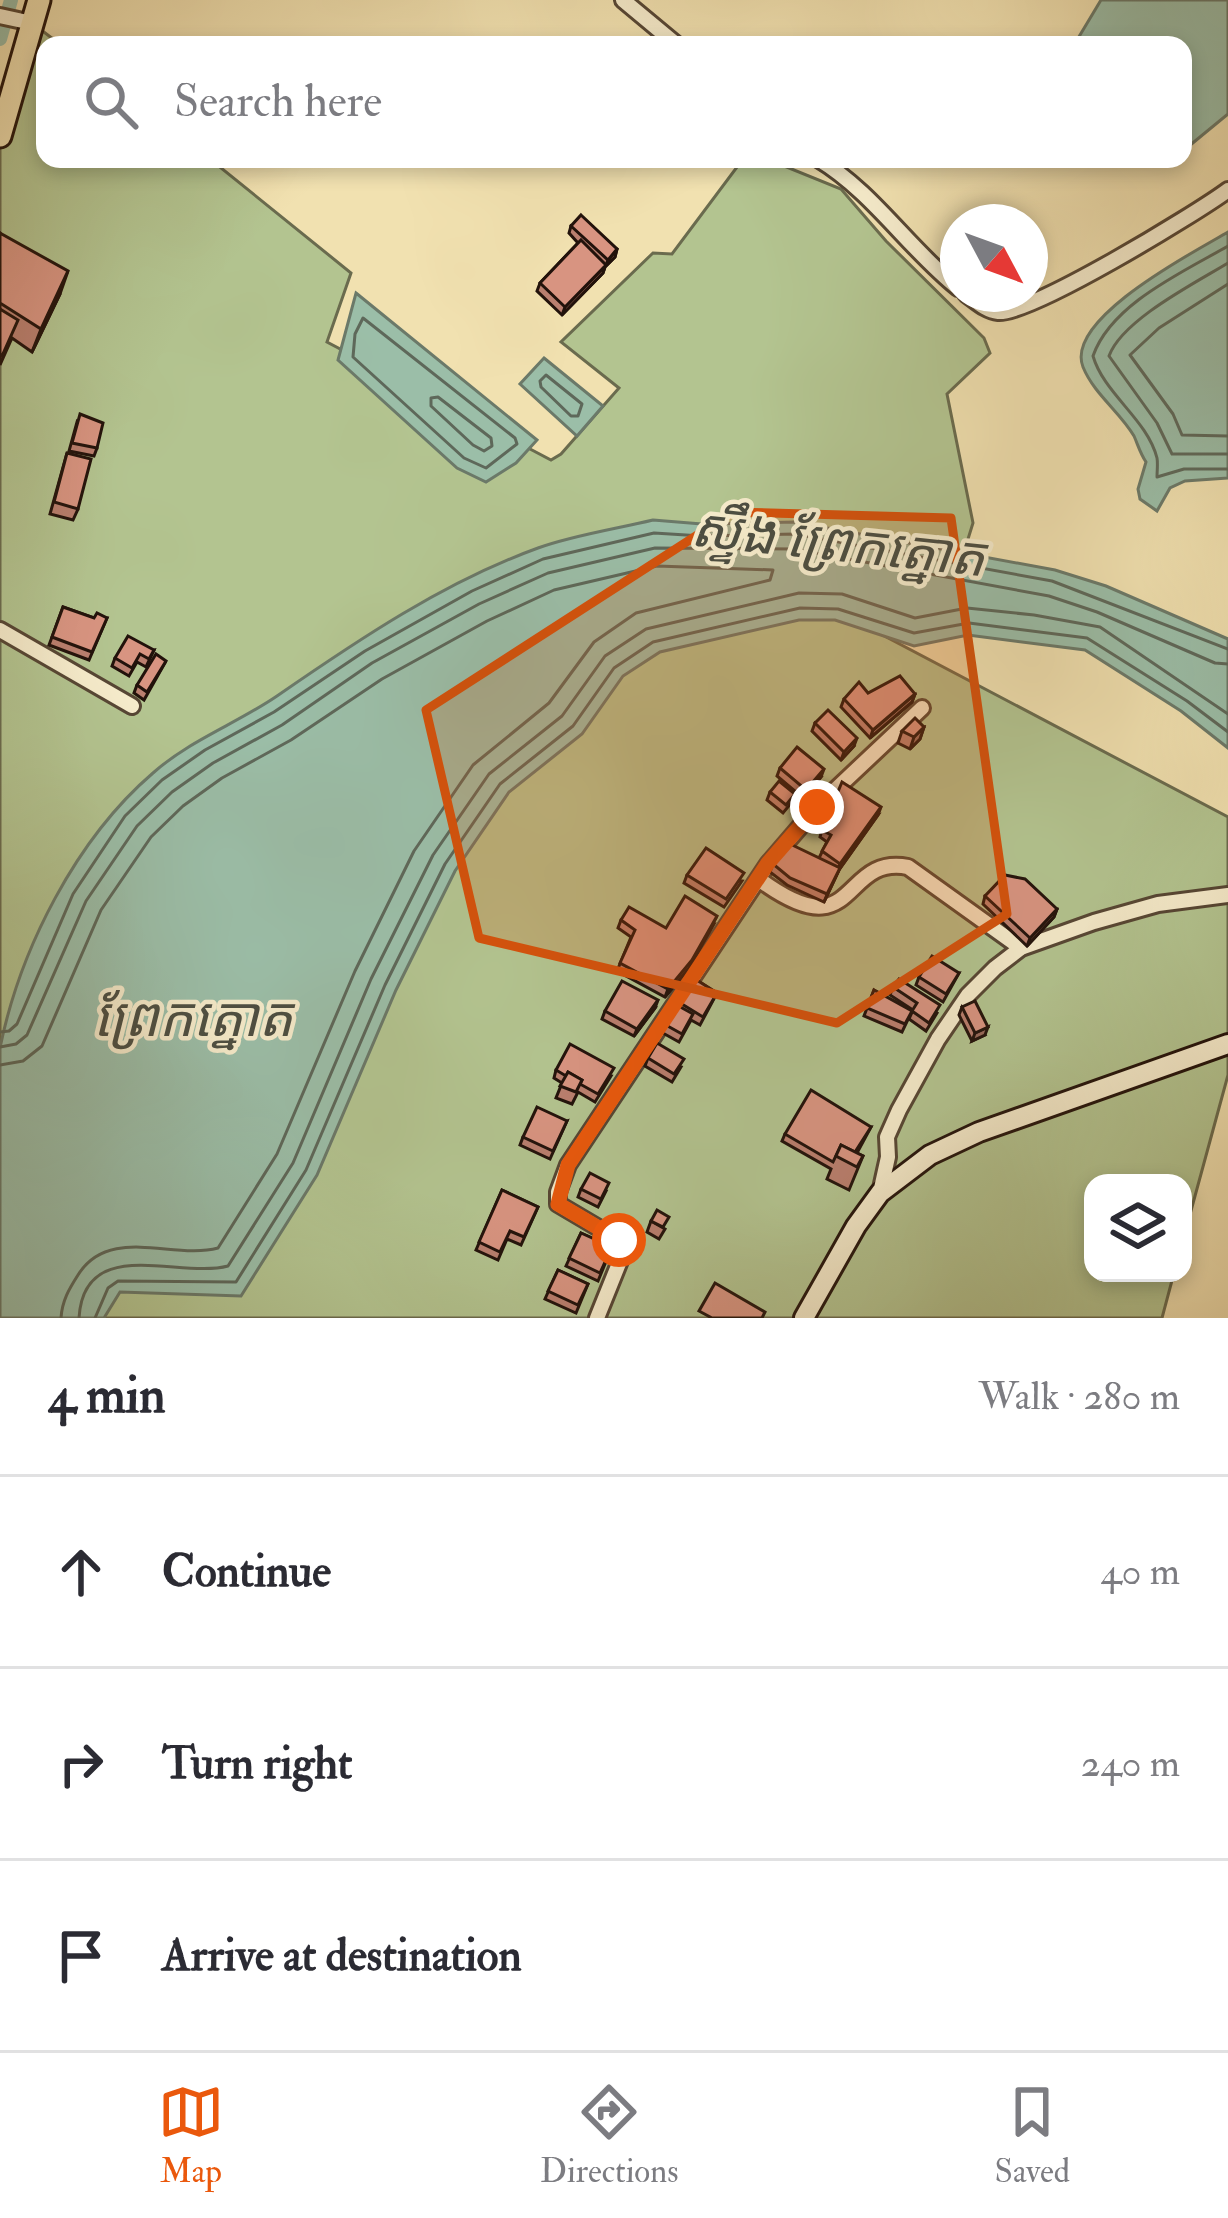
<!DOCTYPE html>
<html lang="en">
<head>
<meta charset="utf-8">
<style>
	:root { --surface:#fff; --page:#f2f2f3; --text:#2b2b33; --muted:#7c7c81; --line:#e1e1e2; --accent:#ea580c }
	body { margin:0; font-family:"IM FELL Double Pica","Noto Sans Khmer",serif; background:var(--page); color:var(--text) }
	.controls { position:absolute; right:36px; bottom:36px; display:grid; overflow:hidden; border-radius:24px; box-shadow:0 6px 18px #0003 }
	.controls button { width:108px; height:108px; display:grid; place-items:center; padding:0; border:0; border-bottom:3px solid var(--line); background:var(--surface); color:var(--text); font:60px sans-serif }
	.compass { position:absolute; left:940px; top:204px; width:108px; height:108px; border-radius:50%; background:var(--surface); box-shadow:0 6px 18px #0003; rotate:131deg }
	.stop { position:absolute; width:36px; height:36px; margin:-27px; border:9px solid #ea580c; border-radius:50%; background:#fff }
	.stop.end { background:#ea580c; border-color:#fff; box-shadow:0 3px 12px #0008 }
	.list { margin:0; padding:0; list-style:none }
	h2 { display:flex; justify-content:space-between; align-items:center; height:156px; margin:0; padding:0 48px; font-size:51px }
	h2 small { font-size:39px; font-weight:400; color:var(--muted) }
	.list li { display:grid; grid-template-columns:78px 1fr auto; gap:36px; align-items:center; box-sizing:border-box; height:192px; padding:0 48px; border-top:3px solid var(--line) }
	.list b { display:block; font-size:45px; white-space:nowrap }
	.list em { font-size:39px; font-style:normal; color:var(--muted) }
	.icon { flex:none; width:66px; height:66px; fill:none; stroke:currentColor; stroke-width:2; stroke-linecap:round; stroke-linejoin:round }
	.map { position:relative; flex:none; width:1228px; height:1318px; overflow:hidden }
	.search { position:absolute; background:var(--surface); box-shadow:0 6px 18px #0003; left:36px; right:36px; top:36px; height:132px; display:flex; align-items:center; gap:30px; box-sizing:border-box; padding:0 42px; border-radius:24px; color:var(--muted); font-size:45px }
	.sheet { height:732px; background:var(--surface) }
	nav { display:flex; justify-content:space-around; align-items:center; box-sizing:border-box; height:168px; border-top:3px solid var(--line); background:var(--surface); font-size:33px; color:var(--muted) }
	nav a { display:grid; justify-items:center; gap:6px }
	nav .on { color:var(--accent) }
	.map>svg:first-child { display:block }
</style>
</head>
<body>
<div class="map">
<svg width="1228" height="1318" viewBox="0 0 1228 1318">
	<rect width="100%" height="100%" fill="#f1e1b0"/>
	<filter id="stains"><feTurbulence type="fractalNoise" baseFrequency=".00167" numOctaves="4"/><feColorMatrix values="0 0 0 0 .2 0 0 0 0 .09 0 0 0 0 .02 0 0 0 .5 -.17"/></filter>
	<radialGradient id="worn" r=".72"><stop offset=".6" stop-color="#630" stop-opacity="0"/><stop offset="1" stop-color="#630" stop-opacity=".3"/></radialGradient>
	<path fill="#b3c490" stroke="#6a6b4e" stroke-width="3" d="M32 23 61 45H45V159H210L351 273 327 342 551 460 561 454 619 388 561 342 653 253 672 254 743 159H767L841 189 886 241 984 338 990 353 947 394 973 523 964 552 670 523 1228 817V1075L1183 1240V1183H1093V1273H1174L1162 1318H0V136Z"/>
	<g fill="#9bbea8" stroke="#6b7969" stroke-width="3">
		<path d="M1101 0H1228V114L1183 151V45H1074Z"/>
		<path d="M1228 232V478L1185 481 1170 488 1157 511 1140 499 1138 489 1146 462C1140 453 1138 445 1134 436 1120 412 1094 394 1083 367 1064 319 1194 252 1228 232Z"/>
		<path d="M356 293 537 440 516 463 486 482 457 468 338 360Z"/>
		<path d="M544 358 603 406 577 436 520 384Z"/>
		<path d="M653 520 702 524 795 522 1055 570 1106 586 1228 639V748L1181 711 1085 650 968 635 914 646 835 620H799L660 652 623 676 582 734 509 792 455 871 396 990 317 1175 241 1296 120 1292 104 1318H0V1048C20 949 76 839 153 773 190 740 236 724 277 696 358 640 444 582 538 548 574 535 616 529 653 520Z"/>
	</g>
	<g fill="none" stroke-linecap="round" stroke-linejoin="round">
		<g stroke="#5e685a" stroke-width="3">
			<path d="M1228 246C1183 272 1111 304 1093 356 1104 394 1147 419 1157 458 1158 464 1157 471 1157 477L1184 469H1228"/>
			<path d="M1228 263C1195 283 1122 320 1109 356L1157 423 1172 454H1228"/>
			<path d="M1228 284 1159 328 1130 355 1173 414 1182 435 1228 436"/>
			<path d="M363 318 515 438 517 444 486 468 464 458 353 357 355 334Z"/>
			<path d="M546 375 582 404 578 416H571L541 387 540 381Z"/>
			<path d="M431 398 438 397 491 438 492 446 484 451 473 445 431 406Z"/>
			<path d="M0 1032 9 1031 17 1024 73 894 125 816 162 780 205 750 274 712 365 651 472 591 543 559 654 533 702 536 795 534 1052 581 1228 649"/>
			<path d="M0 1047 16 1044 27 1035 86 901 137 826 172 792 213 763 282 725 372 663 479 604 548 573 655 548 794 549 1049 596 1097 612 1215 663 1228 664"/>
			<path d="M0 1065 23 1061 42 1046 101 910 151 837 183 806 222 778 291 740 382 679 487 621 554 590 657 566 773 570 770 580 636 613 594 642 549 703 473 765 414 851 355 971 277 1154 218 1248C173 1260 109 1225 78 1275 69 1289 62 1301 61 1318"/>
			<path d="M79 1318C84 1234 179 1279 228 1266L293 1163 371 979 433 855 489 774 562 716 605 656 646 629 799 593 842 594 915 618 967 608 1034 615 1100 627 1228 714"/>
			<path d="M95 1318 108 1288 118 1281 236 1282 306 1170 385 985 445 864 500 784 573 726 614 668 653 642 800 608 838 609 914 633 969 623 1087 638 1187 701 1228 732"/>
		</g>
		<path stroke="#9bbea8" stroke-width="14" d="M0 39 11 0"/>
		<defs>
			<g id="minor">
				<path d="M623 0 677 45"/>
				<path d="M0 16 32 23"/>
				<path d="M818 159C873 192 908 248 958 288"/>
				<path d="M966 294C976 301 986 311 998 312 1028 316 1197 213 1228 190"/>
				<path d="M0 630 132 706"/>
				<path d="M760 880C858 952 840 854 908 867L1021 948"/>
				<path d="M880 1193 888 1157 887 1137 899 1110 938 1039 968 995 995 968 1021 948 1094 922 1158 904 1228 895"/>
				<path d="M597 1318 624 1251 619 1240 558 1204V1192L568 1165 768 864 817 807 922 708"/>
			</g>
			<path id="secondary" d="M804 1318 856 1226 880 1193 930 1155 979 1132 1228 1044"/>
			<path id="primary" d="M0 136 39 0"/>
		</defs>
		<use href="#minor" stroke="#564634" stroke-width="20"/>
		<use href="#secondary" stroke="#22120b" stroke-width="24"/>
		<use href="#primary" stroke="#22120b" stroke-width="27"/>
		<use href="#minor" stroke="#f6eccc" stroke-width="14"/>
		<use href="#secondary" stroke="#f6eccc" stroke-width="18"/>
		<use href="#primary" stroke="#f1e1b0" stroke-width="21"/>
	</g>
	<g fill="#ba7f6f" stroke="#22120b" stroke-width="3">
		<path d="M571 226 617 249 615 257 605 267 603 273 562 315 537 291 540 283 578 243 569 233Z"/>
		<path d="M0 233 60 294 32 352 12 338 0 365Z"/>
		<path d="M77 422 97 448 94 456 69 451Z"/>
		<path d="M67 453 78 509 73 520 50 514Z"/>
		<path d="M63 607 94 618H107L89 660 49 645Z"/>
		<path d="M154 650 146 667 137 662 129 676 112 666 115 658Z"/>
		<path d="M166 661 144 700 134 693 137 685Z"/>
		<path d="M868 693 915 694 912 702 870 738 841 707 844 699Z"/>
		<path d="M815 723 854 746 841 760 812 731Z"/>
		<path d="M924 727 920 739 910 749 898 743 902 731Z"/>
		<path d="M780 768 821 777 803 798 777 776Z"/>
		<path d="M770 792 795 794 792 802 783 813 767 800Z"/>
		<path d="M878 815 839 870 824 902 787 885 770 872 773 864 819 858 827 842 820 837 822 830Z"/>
		<path d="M687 875 742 881 724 907 684 883Z"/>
		<path d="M985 896 1057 909 1054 917 1027 946 983 904Z"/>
		<path d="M621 920 666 928 714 924 689 968 665 997 617 971 631 937 618 928Z"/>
		<path d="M959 973 943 1002 916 985 919 977Z"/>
		<path d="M692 977 717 993 700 1025 691 1020 679 1042 661 1032Z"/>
		<path d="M893 987 937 1013 926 1031 909 1019 913 1010 890 995Z"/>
		<path d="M874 990 912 1011 902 1032 864 1016Z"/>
		<path d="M962 1007 985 1035 972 1041 959 1015Z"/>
		<path d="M655 1008 634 1036 602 1019 605 1011Z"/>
		<path d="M648 1058 681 1067 672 1082 645 1066Z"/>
		<path d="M556 1070 611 1076 595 1102 578 1092 572 1104 556 1098 562 1083 554 1078Z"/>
		<path d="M567 1121 550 1159 520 1145 523 1137Z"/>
		<path d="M871 1127 857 1153 863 1156 849 1190 827 1179 831 1169 782 1141 785 1134Z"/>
		<path d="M581 1189 606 1191 598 1207 578 1197Z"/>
		<path d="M502 1190 538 1207 521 1245 507 1239 498 1260 476 1250Z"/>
		<path d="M651 1221 665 1229 659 1239 647 1232Z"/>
		<path d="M581 1233 612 1247 598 1281 566 1266Z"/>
		<path d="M558 1270 588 1284 576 1313 545 1299Z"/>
	</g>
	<g fill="#97685a" stroke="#22120b" stroke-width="3">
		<path d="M617 249 615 257 605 267 603 273 562 315 565 307 606 265 608 260Z"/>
		<path d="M68 271 60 294 32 352 41 329Z"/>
		<path d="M915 694 912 702 870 738 873 730Z"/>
		<path d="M924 727 920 739 910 749 914 737Z"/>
		<path d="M857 738 854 746 841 760 844 752Z"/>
		<path d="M824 769 821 777 803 798 806 790Z"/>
		<path d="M881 807 878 815 839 870 824 902 840 864Z"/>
		<path d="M1057 909 1054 917 1027 946 1030 938Z"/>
		<path d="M717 916 689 968 665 997 668 989Z"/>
		<path d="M658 1000 655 1008 634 1036 637 1029Z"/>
		<path d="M988 1027 985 1035 972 1041 975 1033Z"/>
	</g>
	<g fill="#d89481" stroke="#22120b" stroke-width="3">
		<path d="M581 215 617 249 608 260 571 226Z"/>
		<path d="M0 233 68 271 41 329 0 303Z"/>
		<path d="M581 240 606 265 565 307 540 283Z"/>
		<path d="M0 309 18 320 2 356 0 355Z"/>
		<path d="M80 414 103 423 97 448 72 443Z"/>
		<path d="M67 453 91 459 78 509 54 502Z"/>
		<path d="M63 607 94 618 97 613 107 618 92 652 52 637Z"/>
		<path d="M128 636 154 650 149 659 140 654 132 668 115 658Z"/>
		<path d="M156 654 166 661 147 692 137 685Z"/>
		<path d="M900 676 915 694 873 730 844 699 859 682 868 693Z"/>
		<path d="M828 710 857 738 844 752 815 723Z"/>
		<path d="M915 718 924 727 914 737 902 731Z"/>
		<path d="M797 747 824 769 806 790 780 768Z"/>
		<path d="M779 781 795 794 786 805 770 792Z"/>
		<path d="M842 782 881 807 840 864 822 851 831 835 822 830Z"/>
		<path d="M788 843 840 868 827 894 790 878 773 864Z"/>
		<path d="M706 848 744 873 726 899 687 875Z"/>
		<path d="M1005 875 1025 879 1057 909 1030 938 985 896Z"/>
		<path d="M685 896 717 916 692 960 668 989 620 963 635 930 621 920 629 907 666 928Z"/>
		<path d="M932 956 959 973 946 994 919 977Z"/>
		<path d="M692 977 717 993 703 1017 677 1001Z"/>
		<path d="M899 979 940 1005 929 1023 912 1011 917 1003 893 987Z"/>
		<path d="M622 981 658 1000 637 1029 605 1011Z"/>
		<path d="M874 990 912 1011 905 1024 867 1008Z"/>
		<path d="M975 1001 988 1027 975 1033 962 1007Z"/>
		<path d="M675 1004 693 1014 682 1034 664 1024Z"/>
		<path d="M657 1043 684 1059 674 1074 648 1058Z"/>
		<path d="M570 1044 614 1068 598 1094 580 1084 582 1080 568 1072 566 1076 556 1070Z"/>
		<path d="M568 1072 582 1080 576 1092 560 1086Z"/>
		<path d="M811 1090 871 1127 855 1152 841 1145 833 1162 785 1134Z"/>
		<path d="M537 1107 567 1121 553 1151 523 1137Z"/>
		<path d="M841 1145 863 1156 857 1167 836 1156Z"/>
		<path d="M590 1173 609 1183 601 1199 581 1189Z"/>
		<path d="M502 1190 538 1207 524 1237 510 1231 500 1252 479 1242Z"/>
		<path d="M657 1210 669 1217 663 1227 651 1221Z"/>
		<path d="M581 1233 612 1247 600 1273 569 1258Z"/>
		<path d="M558 1270 588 1284 578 1305 548 1291Z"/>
		<path d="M715 1283 765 1312 762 1318H712L699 1311Z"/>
	</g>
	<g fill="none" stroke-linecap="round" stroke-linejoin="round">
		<path stroke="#ea580c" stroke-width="15" d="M619 1240 558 1204 568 1165 768 863 817 807"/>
	</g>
	<path fill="#d4520c" fill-opacity="0.2" stroke="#d4520c" stroke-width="9" stroke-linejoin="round" d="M733 512 951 518 1007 914 837 1023 479 938 426 710Z"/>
	<g text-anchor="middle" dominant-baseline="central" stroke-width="9" stroke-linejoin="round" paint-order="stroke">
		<g font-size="54" font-style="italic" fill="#4c4e42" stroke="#f6eccc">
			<text transform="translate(838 544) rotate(6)">ស្ទឹង ព្រែកត្នោត</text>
			<text x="193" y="1019">ព្រែកត្នោត</text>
		</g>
	</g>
	<rect width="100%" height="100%" filter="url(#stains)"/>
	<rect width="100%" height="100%" fill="url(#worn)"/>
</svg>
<div class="controls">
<button><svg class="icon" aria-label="layers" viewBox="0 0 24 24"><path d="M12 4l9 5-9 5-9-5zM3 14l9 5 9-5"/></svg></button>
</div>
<svg class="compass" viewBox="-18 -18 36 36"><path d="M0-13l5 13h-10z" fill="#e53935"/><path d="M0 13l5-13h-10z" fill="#7c7c81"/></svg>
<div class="stop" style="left:619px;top:1240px"></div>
<div class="stop end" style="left:817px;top:807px"></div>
<div class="search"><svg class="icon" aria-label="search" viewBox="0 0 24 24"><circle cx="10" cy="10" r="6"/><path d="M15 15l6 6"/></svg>Search here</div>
</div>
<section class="sheet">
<h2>4 min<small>Walk · 280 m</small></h2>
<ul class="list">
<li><svg class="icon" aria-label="ahead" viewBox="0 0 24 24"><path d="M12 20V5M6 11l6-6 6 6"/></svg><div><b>Continue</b></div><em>40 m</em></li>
<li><svg class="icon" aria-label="right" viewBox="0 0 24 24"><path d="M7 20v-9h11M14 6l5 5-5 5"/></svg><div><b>Turn right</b></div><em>240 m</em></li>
<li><svg class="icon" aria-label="arrive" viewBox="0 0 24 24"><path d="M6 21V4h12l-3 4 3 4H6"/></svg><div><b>Arrive at destination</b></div></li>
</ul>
</section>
<nav>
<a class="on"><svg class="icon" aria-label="map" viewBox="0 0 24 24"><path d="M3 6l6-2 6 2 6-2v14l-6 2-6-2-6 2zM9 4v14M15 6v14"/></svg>Map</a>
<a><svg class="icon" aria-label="directions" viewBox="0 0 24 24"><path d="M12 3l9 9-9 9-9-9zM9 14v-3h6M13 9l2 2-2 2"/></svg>Directions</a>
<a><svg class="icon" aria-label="saved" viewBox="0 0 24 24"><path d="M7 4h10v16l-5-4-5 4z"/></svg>Saved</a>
</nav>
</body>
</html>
